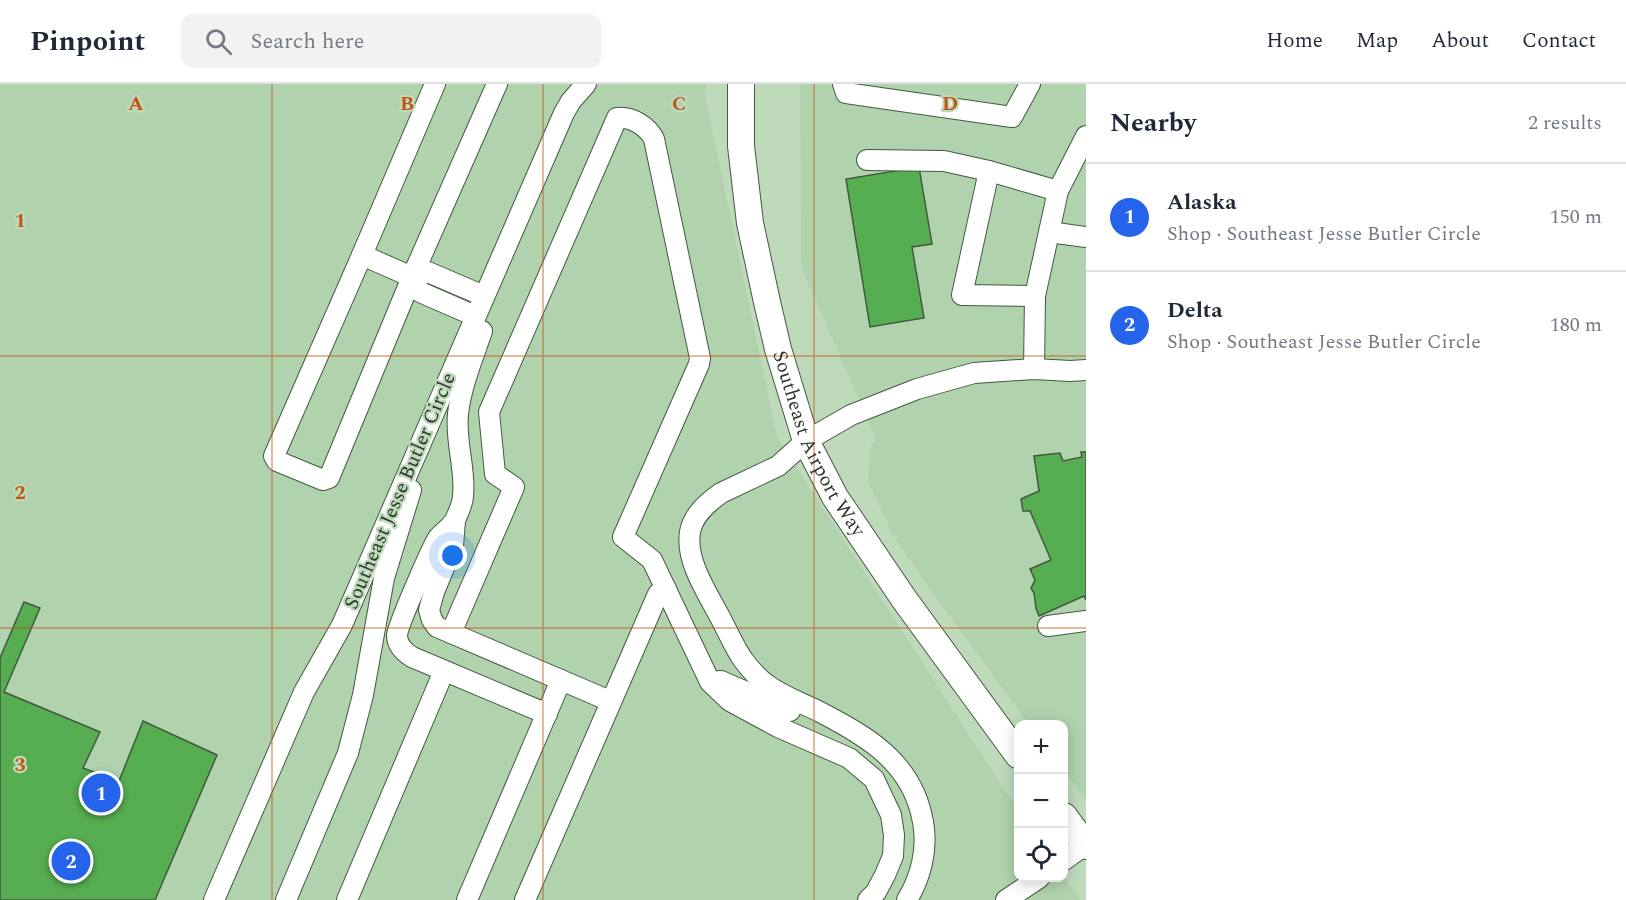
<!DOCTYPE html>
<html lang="en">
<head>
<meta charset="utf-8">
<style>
	:root { --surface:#fff; --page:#f2f2f3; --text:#1f2937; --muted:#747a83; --line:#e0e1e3; --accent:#2563eb }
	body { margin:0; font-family:Spectral,serif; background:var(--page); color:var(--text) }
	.controls { position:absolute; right:18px; bottom:18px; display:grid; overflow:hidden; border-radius:12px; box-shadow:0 3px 15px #0003 }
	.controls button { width:54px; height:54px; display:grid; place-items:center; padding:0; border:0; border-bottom:2px solid var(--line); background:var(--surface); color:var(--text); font:30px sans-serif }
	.you { position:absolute; left:453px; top:472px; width:21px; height:21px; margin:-15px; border:4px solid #fff; border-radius:50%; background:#1a73e8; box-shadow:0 0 0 9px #1a73e833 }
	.badge { display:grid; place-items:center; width:39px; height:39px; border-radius:50%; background:var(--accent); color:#fff; font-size:20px; font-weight:700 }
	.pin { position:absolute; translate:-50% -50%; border:3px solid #fff; box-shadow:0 2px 6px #0006 }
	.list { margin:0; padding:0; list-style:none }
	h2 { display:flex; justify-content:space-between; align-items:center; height:78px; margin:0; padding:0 24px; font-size:26px }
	h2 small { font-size:20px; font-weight:400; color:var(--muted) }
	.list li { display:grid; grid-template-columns:39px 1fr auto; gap:18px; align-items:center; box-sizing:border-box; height:108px; padding:0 24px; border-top:2px solid var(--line) }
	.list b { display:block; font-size:22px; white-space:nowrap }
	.list p { margin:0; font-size:20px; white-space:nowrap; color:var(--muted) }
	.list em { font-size:20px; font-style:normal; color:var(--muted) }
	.icon { flex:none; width:33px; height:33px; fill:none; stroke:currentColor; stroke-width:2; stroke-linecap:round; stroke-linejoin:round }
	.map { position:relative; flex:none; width:1086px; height:816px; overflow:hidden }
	header { display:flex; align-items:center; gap:36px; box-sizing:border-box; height:84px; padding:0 30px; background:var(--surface); border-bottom:2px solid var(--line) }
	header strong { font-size:28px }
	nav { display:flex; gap:33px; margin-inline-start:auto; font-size:21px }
	.search { width:420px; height:54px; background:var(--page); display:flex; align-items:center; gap:15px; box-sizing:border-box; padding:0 21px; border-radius:12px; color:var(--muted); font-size:22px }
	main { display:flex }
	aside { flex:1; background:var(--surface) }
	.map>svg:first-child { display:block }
</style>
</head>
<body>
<header>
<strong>Pinpoint</strong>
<div class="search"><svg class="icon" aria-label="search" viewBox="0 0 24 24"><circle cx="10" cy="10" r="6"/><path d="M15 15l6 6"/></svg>Search here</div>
<nav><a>Home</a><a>Map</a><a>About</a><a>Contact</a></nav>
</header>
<main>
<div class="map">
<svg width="1086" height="816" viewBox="0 0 1086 816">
	<rect width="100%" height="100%" fill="#bedabb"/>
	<g fill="#b0d2ad">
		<path d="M0 0H706L705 12 777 353 1018 727V794L1064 793 1081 816H0Z"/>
		<path d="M800 0H1086V716L1064 686V640H1029L934 511 894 453 868 397 871 361 876 356 801 182Z"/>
	</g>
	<g fill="#57ad51" stroke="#40593e" stroke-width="1.5">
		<path d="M919 83 932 160 912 163 924 234 870 243 846 95Z"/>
		<path d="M1081 368H1086V516L1084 512 1039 532 1036 524 1034 509 1031 504 1035 496 1030 485 1051 476 1030 427H1023L1021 415 1039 407 1034 372 1060 369 1063 377 1082 373Z"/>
		<path d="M24 518 40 524 4 608 100 648 83 684 119 697 143 637 217 671 155 816H0V574Z"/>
	</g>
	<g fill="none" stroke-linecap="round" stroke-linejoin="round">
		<defs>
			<g id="minor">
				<path d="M435 0 362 171 274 372 277 377 323 396 329 394 412 193 497 0"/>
				<path d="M843 0 846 9 1012 33 1030 0"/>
				<path d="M867 76 944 77 989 87 1058 107"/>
				<path d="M989 87 962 211 1035 212"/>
				<path d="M1049 148 1086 153"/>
				<path d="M362 171 412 193 420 208 475 232"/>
				<path d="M412 193 428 188 484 212"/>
				<path d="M482 247C473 274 461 302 458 330 455 358 466 385 463 412 463 419 459 427 456 434 453 442 444 447 438 454 432 463 398 541 397 551 397 561 404 568 412 573L547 630"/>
				<path d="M1034 285 1035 212 1058 107 1086 52"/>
				<path d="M455 437 453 462 434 508 429 526 432 536 437 543 610 617"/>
				<path d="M1048 542 1086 537"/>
				<path d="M451 549 514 403 495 390 489 328 617 34C632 32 648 43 654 55L700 274 699 280 623 453 652 476 710 598 730 617 778 643 849 674 874 695 891 731 894 751 893 772 885 791 876 808 868 816"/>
				<path d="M711 598 721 597 790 627"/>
				<path d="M1064 776 1085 761"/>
				<path d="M214 816 304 608 342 541 564 29 571 17 586 0"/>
				<path d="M286 816 348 669 363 611 384 494 411 406"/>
				<path d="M347 816 444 587"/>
				<path d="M467 816 561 596"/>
				<path d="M525 816 658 510 666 505"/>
				<path d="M907 816C921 793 928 765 923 738 913 680 870 654 822 629 803 619 783 613 766 600 757 593 750 585 744 577 735 565 729 550 722 537 709 511 685 478 690 448 693 431 707 419 721 409L778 382 806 357 851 331 917 305 974 289 1034 285 1070 287 1086 286"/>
				<path d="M1006 816 1039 794"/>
			</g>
			<g id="major">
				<path id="s1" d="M741 0V62L750 139 767 218 778 265 806 357 835 413 904 515 1018 671"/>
				<path d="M1064 732 1086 762"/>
			</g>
		</defs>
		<use href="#minor" stroke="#425a3f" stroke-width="22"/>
		<use href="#major" stroke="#425a3f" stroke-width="28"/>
		<use href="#minor" stroke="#fff" stroke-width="20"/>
		<use href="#major" stroke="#fff" stroke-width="26"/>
	</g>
	<path fill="none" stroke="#c35313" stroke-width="1.5" stroke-opacity="0.55" d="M272 0V816M543 0V816M814 0V816M0 272H1086M0 544H1086"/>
	<g text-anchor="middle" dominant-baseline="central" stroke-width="4.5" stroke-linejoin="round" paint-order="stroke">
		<g font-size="20" fill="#2e392d" stroke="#bedabb">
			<text stroke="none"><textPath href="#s1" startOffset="372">Southeast Airport Way</textPath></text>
			<text transform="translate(400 407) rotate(-67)">Southeast Jesse Butler Circle</text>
		</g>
	</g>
	<g font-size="20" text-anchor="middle" font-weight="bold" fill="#c35313" stroke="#bedabb" stroke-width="4.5" stroke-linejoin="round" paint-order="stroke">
		<text x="136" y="26">A</text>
		<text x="407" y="26">B</text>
		<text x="679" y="26">C</text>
		<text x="950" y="26">D</text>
		<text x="20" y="143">1</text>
		<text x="20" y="415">2</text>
		<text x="20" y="687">3</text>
	</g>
</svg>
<div class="controls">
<button>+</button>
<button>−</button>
<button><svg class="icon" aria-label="locate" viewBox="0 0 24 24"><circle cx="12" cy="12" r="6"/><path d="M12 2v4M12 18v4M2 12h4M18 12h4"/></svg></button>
</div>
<div class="you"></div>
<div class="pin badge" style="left:101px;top:709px">1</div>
<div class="pin badge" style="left:71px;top:777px">2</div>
</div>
<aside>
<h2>Nearby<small>2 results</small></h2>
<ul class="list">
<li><span class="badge">1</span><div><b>Alaska</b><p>Shop · Southeast Jesse Butler Circle</p></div><em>150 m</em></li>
<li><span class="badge">2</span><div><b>Delta</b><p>Shop · Southeast Jesse Butler Circle</p></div><em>180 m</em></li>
</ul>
</aside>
</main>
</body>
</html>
